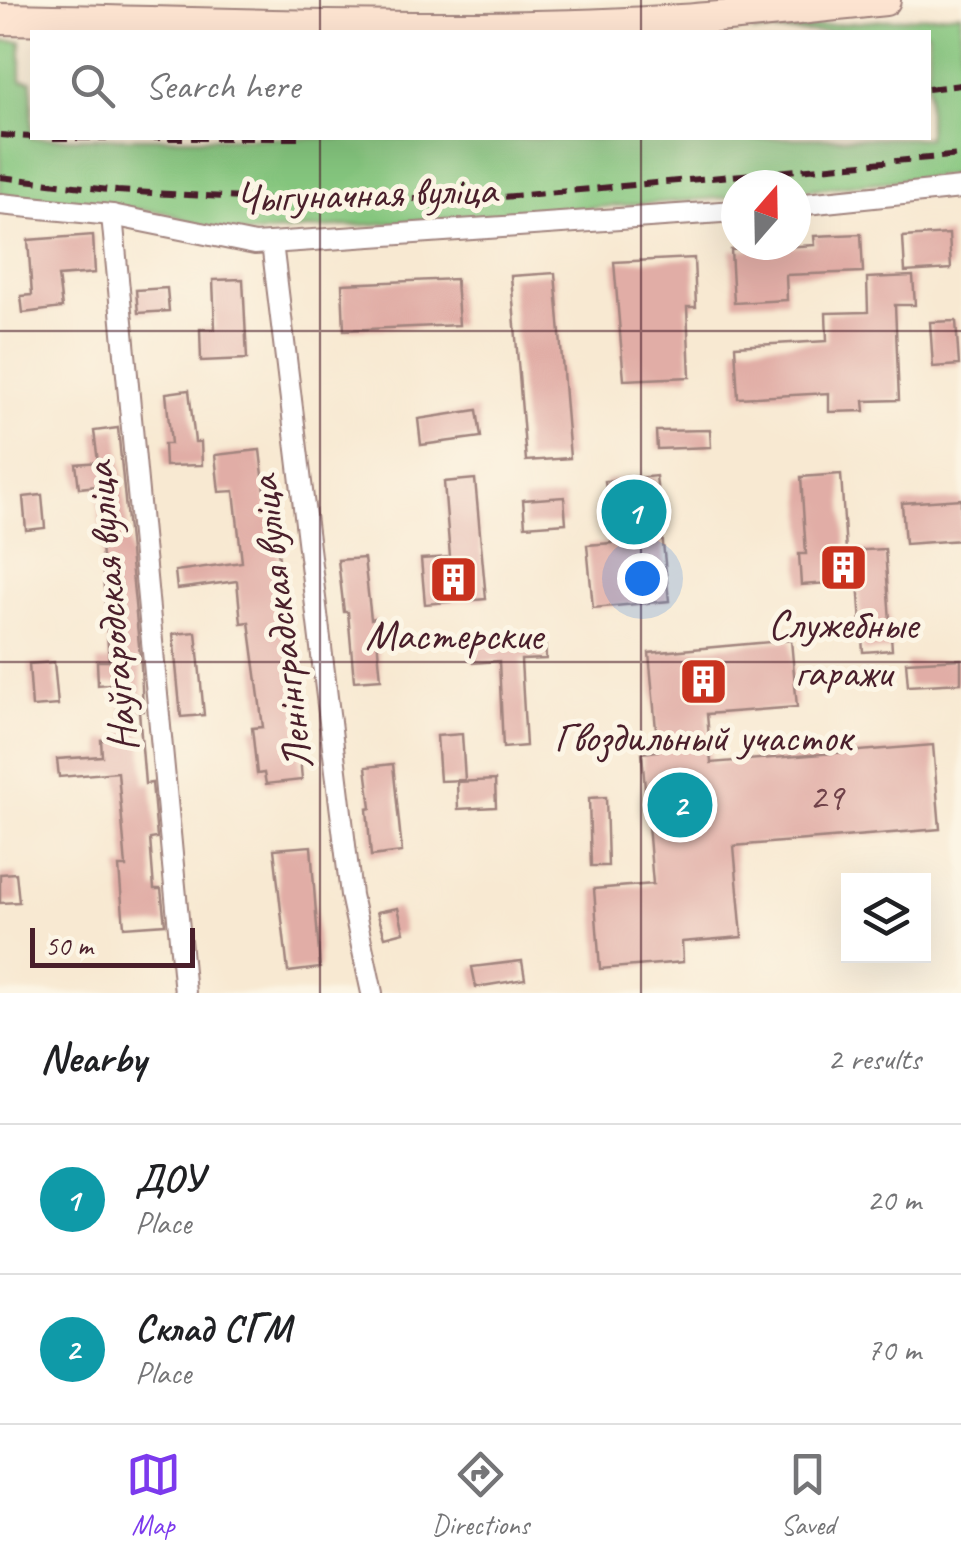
<!DOCTYPE html>
<html lang="en">
<head>
<meta charset="utf-8">
<style>
	:root { --surface:#fff; --page:#f6f6f6; --text:#202124; --muted:#757577; --line:#e0e0e0; --accent:#7c3aed }
	body { margin:0; font-family:Caveat,sans-serif; background:var(--page); color:var(--text) }
	.controls { position:absolute; right:30px; bottom:30px; display:grid; overflow:hidden; border-radius:0px; box-shadow:0 10px 40px #0002 }
	.controls button { width:90px; height:90px; display:grid; place-items:center; padding:0; border:0; border-bottom:2px solid var(--line); background:var(--surface); color:var(--text); font:50px sans-serif }
	.compass { position:absolute; left:721px; top:170px; width:90px; height:90px; border-radius:50%; background:var(--surface); box-shadow:0 10px 40px #0002; rotate:20deg }
	.scale { position:absolute; left:30px; bottom:25px; width:165px; box-sizing:border-box; padding-left:10px; border:5px solid #4a1f2b; border-top:0; font-size:28px; line-height:35px; white-space:nowrap; color:#4a1f2b; -webkit-text-stroke:8px #fcf5e5; paint-order:stroke }
	.you { position:absolute; left:642px; top:578px; width:35px; height:35px; margin:-25px; border:8px solid #fff; border-radius:50%; background:#1a73e8; box-shadow:0 0 0 15px #1a73e833 }
	.badge { display:grid; place-items:center; width:65px; height:65px; border-radius:50%; background:var(--accent); color:#fff; font-size:32px; font-weight:700 }
	.pin { position:absolute; translate:-50% -50%; border:5px solid #fff; box-shadow:0 2px 10px #0006 }
	.list { margin:0; padding:0; list-style:none }
	h2 { display:flex; justify-content:space-between; align-items:center; height:130px; margin:0; padding:0 40px; font-size:42px }
	h2 small { font-size:32px; font-weight:400; color:var(--muted) }
	.list li { display:grid; grid-template-columns:65px 1fr auto; gap:30px; align-items:center; box-sizing:border-box; height:150px; padding:0 40px; border-top:2px solid var(--line) }
	.list b { display:block; font-size:38px; white-space:nowrap }
	.list p { margin:0; font-size:32px; white-space:nowrap; color:var(--muted) }
	.list em { font-size:32px; font-style:normal; color:var(--muted) }
	.icon { flex:none; width:55px; height:55px; fill:none; stroke:currentColor; stroke-width:2; stroke-linecap:round; stroke-linejoin:round }
	.map { position:relative; flex:none; width:961px; height:993px; overflow:hidden }
	.search { position:absolute; background:var(--surface); box-shadow:0 10px 40px #0002; left:30px; right:30px; top:30px; height:110px; display:flex; align-items:center; gap:25px; box-sizing:border-box; padding:0 35px; border-radius:0px; color:var(--muted); font-size:38px }
	.sheet { height:430px; background:var(--surface) }
	nav { display:flex; justify-content:space-around; align-items:center; box-sizing:border-box; height:140px; border-top:2px solid var(--line); background:var(--surface); font-size:28px; color:var(--muted) }
	nav a { display:grid; justify-items:center; gap:5px }
	nav .on { color:var(--accent) }
	.map>svg:first-child { display:block }
</style>
</head>
<body>
<div class="map">
<svg width="961" height="993" viewBox="0 0 961 993">
	<rect width="100%" height="100%" fill="#fcf5e5"/>
	<filter id="ink" filterUnits="userSpaceOnUse"><feTurbulence type="fractalNoise" baseFrequency=".01" numOctaves="2"/><feDisplacementMap in="SourceGraphic" scale="20" xChannelSelector="R" yChannelSelector="G"/><feConvolveMatrix kernelMatrix="1 2 1 2 8 2 1 2 1" color-interpolation-filters="sRGB"/></filter>
	<filter id="wash" filterUnits="userSpaceOnUse"><feTurbulence type="fractalNoise" baseFrequency=".0048" numOctaves="4" result="noise"/><feDisplacementMap in="SourceGraphic" scale="40" xChannelSelector="R" yChannelSelector="G"/><feGaussianBlur stdDeviation="2.25" result="paint"/><feColorMatrix in="noise" values="0 0 0 0 0 0 0 0 0 0 0 0 0 0 0 0 0 1.4 0 .05"/><feComposite in="paint" operator="in"/></filter>
	<g filter="url(#wash)">
		<rect width="100%" height="100%" fill="#f8e9d2"/>
		<path fill="#85c67e" stroke="#687254" stroke-width="2.5" d="M961 13V174L796 191V185H736V197L248 234 205 227 166 213 0 195V41H21V80L32 81V138H928V32H752Z"/>
		<g id="blocks">
			<g fill="#e1ada6">
				<path d="M861 234 863 272 786 275 787 300 734 303 731 250 815 245 814 236Z"/>
				<path d="M949 234 951 269 905 272 903 237Z"/>
				<path d="M93 235 95 273 58 276 62 308 23 313 21 296 32 295 28 240Z"/>
				<path d="M694 258 696 307H687L690 377 624 380 614 262Z"/>
				<path d="M555 273 570 458 526 461 511 276Z"/>
				<path d="M913 276 915 305H895L899 400 864 401 865 411 829 412V393L738 398 735 346 827 341 826 313 868 312 867 278Z"/>
				<path d="M243 279 247 359 201 361 200 329H215L213 280Z"/>
				<path d="M456 279 459 325 344 330 342 284Z"/>
				<path d="M167 288 169 311 138 313 136 290Z"/>
				<path d="M956 321 959 365 933 367 930 322Z"/>
				<path d="M189 390 195 442H201L202 465 165 466 164 444H171L166 393Z"/>
				<path d="M477 410 481 437 421 445 418 419Z"/>
				<path d="M118 428 141 666 143 711H139L145 784 152 783 157 838 150 839 154 889H161L165 924 124 927 119 867H126L118 772 59 777 57 759 102 756 101 740 123 738 120 683 98 685 97 661H109L97 486 79 488 76 464 98 462 94 431Z"/>
				<path d="M710 430 711 447 657 449 656 431Z"/>
				<path d="M260 450 268 518H274L280 568H275L283 635H287L295 695 302 780 266 784 264 773 257 774 252 728 263 727 249 622 241 623 237 581 177 589 175 571 242 562 234 491 219 492 215 455Z"/>
				<path d="M841 474 846 551 885 549 892 650 863 652 858 581 801 585 799 554H806L801 477Z"/>
				<path d="M656 476 669 601 593 608 587 545 612 543 605 481Z"/>
				<path d="M475 479 486 599 425 604 421 559 450 557 444 482Z"/>
				<path d="M42 495 45 528 26 530 23 497Z"/>
				<path d="M564 497 566 523 525 526 523 500Z"/>
				<path d="M961 499V540L905 544 902 503Z"/>
				<path d="M364 558 371 619 375 618 381 679 354 681 348 612H344L338 560Z"/>
				<path d="M196 632 204 715 181 717 173 634Z"/>
				<path d="M545 639 546 659 521 660 526 746 503 748 499 661 473 663 472 643Z"/>
				<path d="M791 640 797 707 707 714 711 763 933 745 940 829 734 846 742 937 682 942 683 962 600 969 594 889 653 884 642 753 658 751 649 653Z"/>
				<path d="M961 659V683L908 686 906 662Z"/>
				<path d="M54 662 58 705 32 707 29 664Z"/>
				<path d="M462 734 465 780 440 781 437 736Z"/>
				<path d="M393 764 402 852 371 856 367 809 371 808 366 767Z"/>
				<path d="M495 780 496 807 458 809 457 782Z"/>
				<path d="M606 797 608 866H591L589 798Z"/>
				<path d="M311 846 320 968 288 972 274 849Z"/>
				<path d="M16 873 19 902 0 903V874Z"/>
				<path d="M398 908 404 932 385 937 377 912Z"/>
				<path d="M522 961 525 979 476 987 472 967Z"/>
			</g>
		</g>
	</g>
	<g filter="url(#ink)">
		<use href="#blocks" fill-opacity="0" stroke="#a1847e" stroke-width="2.5"/>
		<g fill="none" stroke-linecap="round" stroke-linejoin="round">
			<defs>
				<g id="minor">
					<path d="M0 204 112 215 255 244 736 211"/>
					<path d="M796 205 961 188"/>
					<path d="M112 215 185 993"/>
					<path d="M272 243 351 895 372 993"/>
				</g>
				<path id="secondary" d="M0 19C227 22 455 35 681 20 749 15 817 7 885 0"/>
			</defs>
			<use href="#minor" stroke="#a1847e" stroke-width="24"/>
			<use href="#secondary" stroke="#a1847e" stroke-width="34"/>
			<use href="#minor" stroke="#fff" stroke-width="20"/>
			<use href="#secondary" stroke="#fde4d1" stroke-width="30"/>
			<g stroke="#4a1f2b" stroke-width="6" stroke-dasharray="15 8" stroke-linecap="butt">
				<path d="M928 89 961 85"/>
				<path d="M0 135 32 137"/>
				<path d="M53 138H304"/>
				<path d="M0 177 117 191 278 200 492 198 961 155"/>
			</g>
		</g>
	</g>
	<path fill="none" stroke="#4a1f2b" stroke-width="2.5" stroke-opacity="0.55" d="M320 0V32M641 0V32M320 138V993M641 138V993M0 331H961M0 662H961"/>
	<defs>
		<symbol id="building-square" viewBox="-11 -11 22 22"><rect x="-9" y="-9" width="18" height="18" rx="4" fill="#c8321e" stroke="#fcf5e5"/><path d="M-4-6H4V6H1V3H-1V6H-4ZM-2.5-4.3h1.7v1.8h-1.7ZM.8-4.3h1.7v1.8H.8ZM-2.5-1h1.7V.8h-1.7ZM.8-1h1.7V.8H.8Z" fill="#fff"/></symbol>
	</defs>
	<g fill-rule="evenodd">
		<use href="#building-square" x="816" y="540" width="55" height="55"/>
		<use href="#building-square" x="426" y="552" width="55" height="55"/>
		<use href="#building-square" x="676" y="654" width="55" height="55"/>
	</g>
	<g text-anchor="middle" dominant-baseline="central" stroke-width="10" stroke-linejoin="round" paint-order="stroke">
		<g font-size="38" fill="#70424a">
			<text x="826" y="796">29</text>
		</g>
		<g font-size="42" fill="#4a1f2b" stroke="#fcf5e5">
			<text transform="translate(366 194) rotate(-2)">Чыгуначная вуліца</text>
			<text transform="translate(111 607) rotate(-95)">Наўгародская вуліца</text>
			<text transform="translate(281 623) rotate(-97)">Ленінградская вуліца</text>
		</g>
		<g font-size="42" fill="#4a1f2b" stroke="#fcf5e5">
			<text x="843" y="624">Служебные<tspan x="843" dy="48">гаражи</tspan></text>
			<text x="454" y="635">Мастерские</text>
			<text x="703" y="737">Гвоздильный участок</text>
		</g>
	</g>
</svg>
<div class="controls">
<button><svg class="icon" aria-label="layers" viewBox="0 0 24 24"><path d="M12 4l9 5-9 5-9-5zM3 14l9 5 9-5"/></svg></button>
</div>
<svg class="compass" viewBox="-18 -18 36 36"><path d="M0-13l5 13h-10z" fill="#e53935"/><path d="M0 13l5-13h-10z" fill="#757577"/></svg>
<div class="scale">50 m</div>
<div class="you"></div>
<div class="pin badge" style="left:634px;top:512px;background:#0f9aa8">1</div>
<div class="pin badge" style="left:680px;top:805px;background:#0f9aa8">2</div>
<div class="search"><svg class="icon" aria-label="search" viewBox="0 0 24 24"><circle cx="10" cy="10" r="6"/><path d="M15 15l6 6"/></svg>Search here</div>
</div>
<section class="sheet">
<h2>Nearby<small>2 results</small></h2>
<ul class="list">
<li><span class="badge" style="background:#0f9aa8">1</span><div><b>ДОУ</b><p>Place</p></div><em>20 m</em></li>
<li><span class="badge" style="background:#0f9aa8">2</span><div><b>Склад СГМ</b><p>Place</p></div><em>70 m</em></li>
</ul>
</section>
<nav>
<a class="on"><svg class="icon" aria-label="map" viewBox="0 0 24 24"><path d="M3 6l6-2 6 2 6-2v14l-6 2-6-2-6 2zM9 4v14M15 6v14"/></svg>Map</a>
<a><svg class="icon" aria-label="directions" viewBox="0 0 24 24"><path d="M12 3l9 9-9 9-9-9zM9 14v-3h6M13 9l2 2-2 2"/></svg>Directions</a>
<a><svg class="icon" aria-label="saved" viewBox="0 0 24 24"><path d="M7 4h10v16l-5-4-5 4z"/></svg>Saved</a>
</nav>
</body>
</html>
